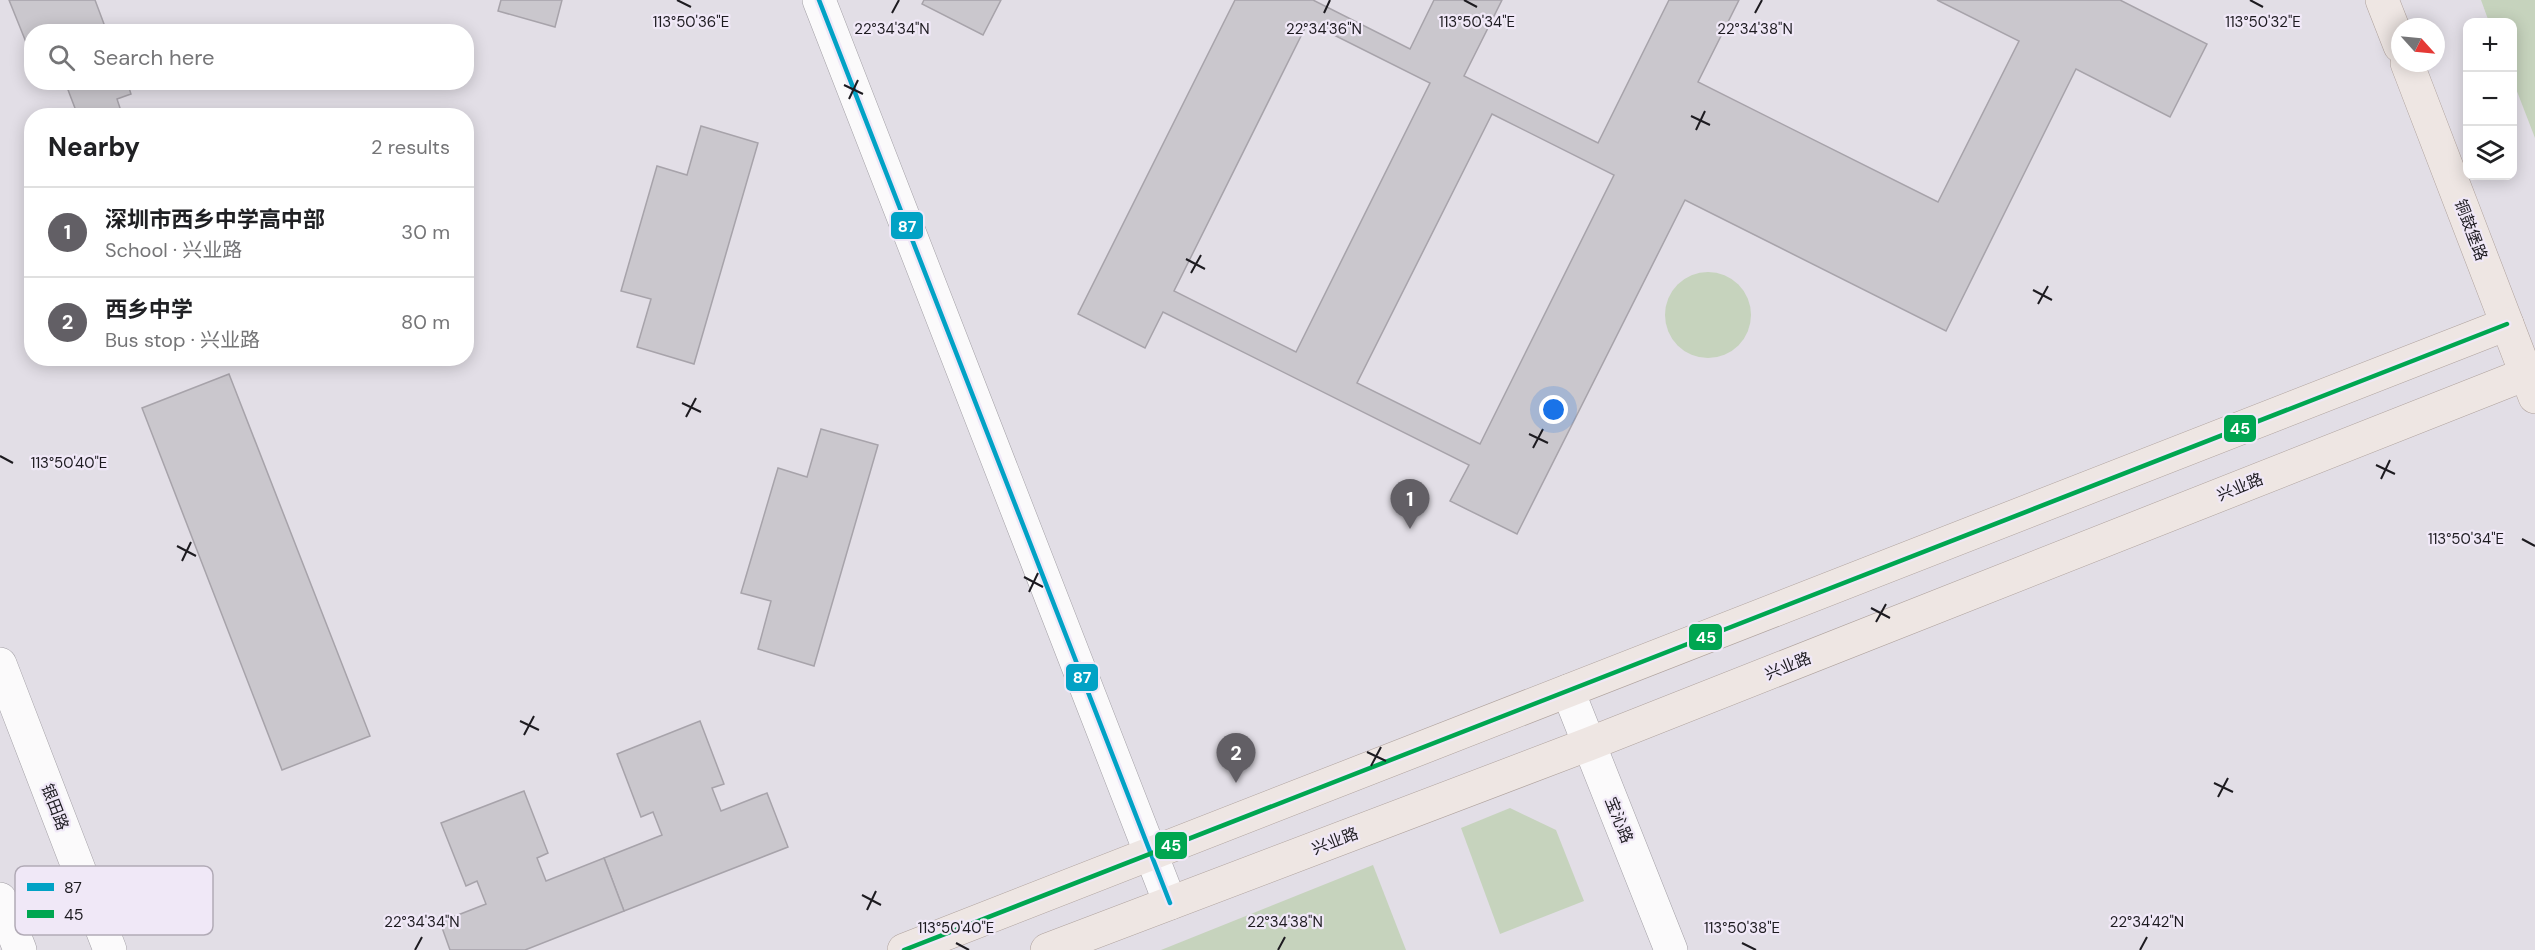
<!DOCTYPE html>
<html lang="en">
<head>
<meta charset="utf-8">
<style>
	:root { --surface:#fff; --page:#f6f6f6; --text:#202124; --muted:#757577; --line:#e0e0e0; --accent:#625f65 }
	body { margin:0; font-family:"DM Sans","Noto Sans SC",sans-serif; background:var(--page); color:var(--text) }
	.controls { position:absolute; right:18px; top:18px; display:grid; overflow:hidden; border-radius:12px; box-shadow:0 3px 15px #0003 }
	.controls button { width:54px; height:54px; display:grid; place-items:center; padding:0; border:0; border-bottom:2px solid var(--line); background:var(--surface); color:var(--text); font:30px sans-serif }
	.compass { position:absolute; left:2391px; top:18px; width:54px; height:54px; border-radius:50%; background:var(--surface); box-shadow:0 3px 15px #0003; rotate:117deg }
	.you { position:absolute; left:1554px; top:410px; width:21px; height:21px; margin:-15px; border:4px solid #fff; border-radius:50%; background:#1a73e8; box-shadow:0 0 0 9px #1a73e833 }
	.badge { display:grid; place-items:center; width:39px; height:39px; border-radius:50%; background:var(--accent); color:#fff; font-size:20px; font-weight:700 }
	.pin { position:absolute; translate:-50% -50px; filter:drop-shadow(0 2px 3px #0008) }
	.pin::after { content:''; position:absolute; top:32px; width:21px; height:18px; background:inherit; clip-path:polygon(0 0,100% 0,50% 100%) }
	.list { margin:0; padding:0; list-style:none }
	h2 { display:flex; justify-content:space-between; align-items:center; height:78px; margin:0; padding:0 24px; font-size:26px }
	h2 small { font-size:20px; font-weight:400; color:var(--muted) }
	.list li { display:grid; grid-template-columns:39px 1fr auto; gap:18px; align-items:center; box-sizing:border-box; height:90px; padding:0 24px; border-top:2px solid var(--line) }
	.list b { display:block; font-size:22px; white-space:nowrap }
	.list p { margin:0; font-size:20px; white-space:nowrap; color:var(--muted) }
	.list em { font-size:20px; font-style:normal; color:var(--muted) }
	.icon { flex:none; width:33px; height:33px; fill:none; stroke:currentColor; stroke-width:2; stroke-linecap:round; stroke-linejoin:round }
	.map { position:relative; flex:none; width:2535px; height:950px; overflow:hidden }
	.search { position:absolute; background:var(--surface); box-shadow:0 3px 15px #0003; left:24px; top:24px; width:450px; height:66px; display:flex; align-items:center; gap:15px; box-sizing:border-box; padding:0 21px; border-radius:24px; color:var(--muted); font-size:22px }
	.panel { position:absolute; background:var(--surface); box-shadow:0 3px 15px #0003; left:24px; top:108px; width:450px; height:258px; border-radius:24px }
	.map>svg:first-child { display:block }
</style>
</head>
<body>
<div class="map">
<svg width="2535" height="950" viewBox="0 0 2535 950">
	<rect width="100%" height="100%" fill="#e2dee6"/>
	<g fill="#c6d3bd">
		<path d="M2481 0H2535V138L2513 81 2512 22H2489Z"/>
		<circle cx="1708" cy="315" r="43"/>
		<path d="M1510 808 1556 830 1584 901 1500 934 1461 828Z"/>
		<path d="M1373 865 1406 950H1161Z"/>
	</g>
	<g fill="#cac7cd" stroke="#a7a3aa" stroke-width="1.5" fill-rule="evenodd">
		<path d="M9 0H95L107 32H32V57Z"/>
		<path d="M501 0H562L555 27 498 11Z"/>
		<path d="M924 0H1001L983 35 922 4Z"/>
		<path d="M1235 0H1313L1410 49 1434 0H1502L1464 76 1598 143 1669 0H1739L1698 82 1938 202 2019 41 1937 0H2120L2207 44 2170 117 2076 69 1946 331 1685 200 1517 534 1450 501 1469 465 1163 312 1145 348 1078 314ZM1308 22 1430 83 1296 352 1174 291ZM1492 114 1614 175 1480 444 1357 383Z"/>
		<path d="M41 82H57L43 88Z"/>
		<path d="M65 82H127L131 94 117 99 121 111 109 116H78Z"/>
		<path d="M701 126 758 143 694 364 637 347 651 299 621 291 657 166 687 175Z"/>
		<path d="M229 374 370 736 282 770 142 408Z"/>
		<path d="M821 429 878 445 814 666 758 649 771 601 741 593 778 468 807 477Z"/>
		<path d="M700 721 724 784 712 788 721 811 767 793 788 847 624 911 604 858 662 835 653 812 641 817 617 754Z"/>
		<path d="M524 791 548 853 537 858 546 881 604 858 624 911 525 950H450L440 922 486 904 477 881 466 886 441 823Z"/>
	</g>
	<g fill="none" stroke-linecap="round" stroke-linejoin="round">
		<defs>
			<g id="minor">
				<path d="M819 0 1170 903"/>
				<path d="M0 664 110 950"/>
				<path d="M1568 691 1671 950"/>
				<path d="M0 899 20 950"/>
			</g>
			<g id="major">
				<path d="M2382 0 2400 46"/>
				<path d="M2407 63 2535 397"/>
				<path d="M904 950 2507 324"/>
				<path d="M1047 950 1589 744 2526 374"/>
			</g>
		</defs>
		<use href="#minor" stroke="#a3a0a6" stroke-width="34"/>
		<use href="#major" stroke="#afa29d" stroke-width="34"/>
		<use href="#minor" stroke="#fbfafb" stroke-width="33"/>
		<use href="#major" stroke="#eee6e3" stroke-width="33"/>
		<defs>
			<path id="bus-1" d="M819 0 1170 903"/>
			<path id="bus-2" d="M904 950 2507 324"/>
		</defs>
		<use href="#bus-1" stroke="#f0e8f7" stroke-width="9"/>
		<use href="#bus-2" stroke="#f0e8f7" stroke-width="9"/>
		<use href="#bus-1" stroke="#01a2c5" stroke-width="4.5"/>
		<use href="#bus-2" stroke="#00a651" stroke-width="4.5"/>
	</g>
	<path fill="none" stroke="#1d1b20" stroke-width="2" d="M677 0 691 7M1464 0 1477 7M2250 0 2263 7M892 13 899 0M1324 13 1330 0M1755 13 1762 0M844 85 863 94M849 99 858 80M1691 116 1710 125M1696 130 1705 111M1186 259 1205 269M1191 273 1201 255M2033 290 2052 300M2038 304 2048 286M682 403 701 412M686 417 696 398M1529 434 1548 443M1533 448 1543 429M0 456 13 463M2376 465 2395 474M2381 479 2390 460M2522 539 2535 546M177 546 196 556M182 561 191 542M1024 577 1043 587M1029 592 1038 573M1871 608 1890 618M1876 622 1886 604M520 721 539 730M524 735 534 716M1367 752 1386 761M1371 766 1381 747M2214 783 2233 792M2218 797 2228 778M862 895 881 905M867 910 876 891M956 943 969 950M1742 943 1756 950M415 950 422 937M1278 950 1285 937M2140 950 2147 937"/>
	<g text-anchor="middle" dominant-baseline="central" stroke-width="4.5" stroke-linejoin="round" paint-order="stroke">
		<g font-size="16" fill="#1d1b20" stroke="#f0e8f7">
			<text transform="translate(2471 230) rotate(69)">铜鼓堡路</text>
			<text transform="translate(2240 487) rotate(-22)">兴业路</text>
			<text transform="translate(1788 666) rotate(-22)">兴业路</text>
			<text transform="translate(55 807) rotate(69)">银田路</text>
			<text transform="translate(1619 820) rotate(68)">宝沁路</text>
			<text transform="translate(1335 841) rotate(-21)">兴业路</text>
		</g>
	</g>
	<rect x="15" y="866" width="198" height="69" rx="9" fill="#f0e8f7" stroke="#b1aab6" stroke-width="1.5"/>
	<rect x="27" y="883" width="27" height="8" fill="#01a2c5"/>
	<rect x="27" y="910" width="27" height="8" fill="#00a651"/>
	<g font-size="16" fill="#1d1b20">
		<text x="64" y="893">87</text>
		<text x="64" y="920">45</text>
	</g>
	<g font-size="15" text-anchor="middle" fill="#1d1b20" stroke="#f0e8f7" stroke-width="4.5" stroke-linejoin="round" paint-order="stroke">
		<text x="2263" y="27">113°50'32"E</text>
		<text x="691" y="27">113°50'36"E</text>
		<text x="1477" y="27">113°50'34"E</text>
		<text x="892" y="34">22°34'34"N</text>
		<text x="1324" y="34">22°34'36"N</text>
		<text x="1755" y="34">22°34'38"N</text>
		<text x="69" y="468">113°50'40"E</text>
		<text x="2466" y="544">113°50'34"E</text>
		<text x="422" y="927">22°34'34"N</text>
		<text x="1285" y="927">22°34'38"N</text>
		<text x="2147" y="927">22°34'42"N</text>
		<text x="956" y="933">113°50'40"E</text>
		<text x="1742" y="933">113°50'38"E</text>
	</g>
	<g stroke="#f0e8f7" stroke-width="2">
		<rect x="890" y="211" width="34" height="29" rx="6" fill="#01a2c5"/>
		<rect x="2223" y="414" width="34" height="29" rx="6" fill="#00a651"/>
		<rect x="1688" y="623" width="35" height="28" rx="6" fill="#00a651"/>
		<rect x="1065" y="663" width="34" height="29" rx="6" fill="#01a2c5"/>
		<rect x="1154" y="831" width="34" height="29" rx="6" fill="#00a651"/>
	</g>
	<g font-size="16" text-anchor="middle" font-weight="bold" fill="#fff">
		<text x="907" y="232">87</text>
		<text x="2240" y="434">45</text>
		<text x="1706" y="643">45</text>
		<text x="1082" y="683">87</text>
		<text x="1171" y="851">45</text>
	</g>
</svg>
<div class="controls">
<button>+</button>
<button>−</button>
<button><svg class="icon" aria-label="layers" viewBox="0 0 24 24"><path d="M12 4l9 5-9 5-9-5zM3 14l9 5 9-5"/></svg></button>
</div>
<svg class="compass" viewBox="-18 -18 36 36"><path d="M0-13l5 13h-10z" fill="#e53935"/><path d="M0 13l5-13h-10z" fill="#757577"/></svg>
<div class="you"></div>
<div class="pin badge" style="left:1410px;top:529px">1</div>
<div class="pin badge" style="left:1236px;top:783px">2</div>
<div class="search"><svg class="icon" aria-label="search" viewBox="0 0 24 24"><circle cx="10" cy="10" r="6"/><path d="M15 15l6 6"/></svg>Search here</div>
<section class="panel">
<h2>Nearby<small>2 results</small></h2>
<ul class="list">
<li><span class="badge">1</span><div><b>深圳市西乡中学高中部</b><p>School · 兴业路</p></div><em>30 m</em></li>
<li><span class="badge">2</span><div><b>西乡中学</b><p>Bus stop · 兴业路</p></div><em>80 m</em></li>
</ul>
</section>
</div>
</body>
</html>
